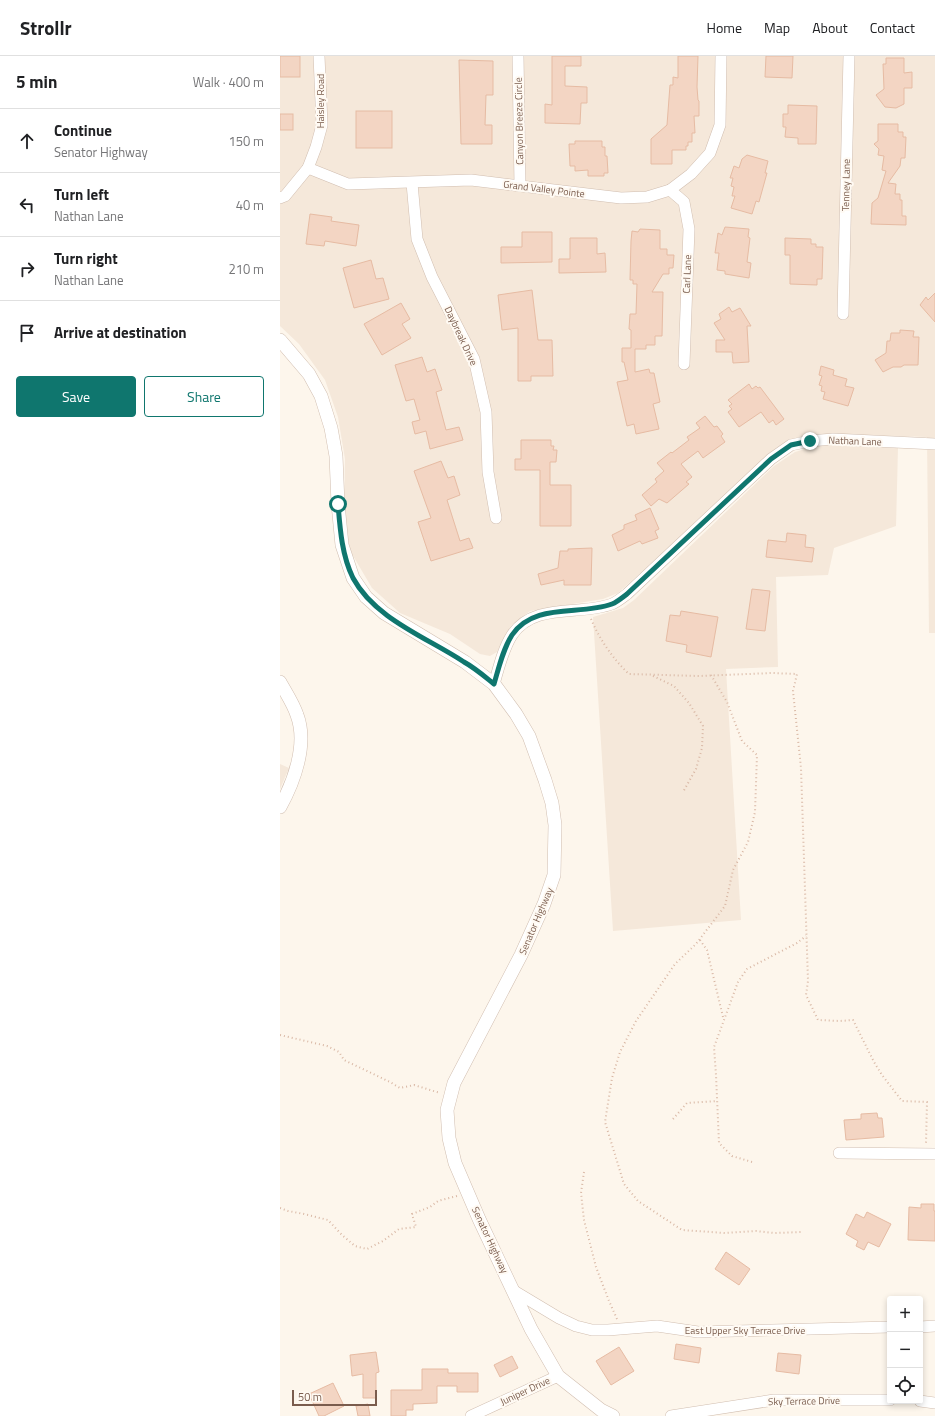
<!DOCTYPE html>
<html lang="en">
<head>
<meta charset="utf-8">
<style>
	:root { --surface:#fff; --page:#f6f6f6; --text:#202124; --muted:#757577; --line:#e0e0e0; --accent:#0f766e }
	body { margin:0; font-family:"Titillium Web",sans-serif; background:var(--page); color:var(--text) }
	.controls { position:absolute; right:12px; bottom:12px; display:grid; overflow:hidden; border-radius:4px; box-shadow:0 2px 6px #0003 }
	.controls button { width:36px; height:36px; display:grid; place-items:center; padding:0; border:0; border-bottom:1px solid var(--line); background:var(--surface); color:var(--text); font:20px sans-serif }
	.scale { position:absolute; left:12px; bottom:10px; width:85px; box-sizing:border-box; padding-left:4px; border:2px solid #7a5c4d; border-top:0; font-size:11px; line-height:14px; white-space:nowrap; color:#7a5c4d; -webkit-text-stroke:3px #fffaf3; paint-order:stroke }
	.stop { position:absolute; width:12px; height:12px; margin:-9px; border:3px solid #0f766e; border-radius:50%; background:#fff }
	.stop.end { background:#0f766e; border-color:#fff; box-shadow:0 1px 4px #0008 }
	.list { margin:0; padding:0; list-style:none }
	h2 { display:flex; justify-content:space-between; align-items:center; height:52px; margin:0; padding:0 16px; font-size:17px }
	h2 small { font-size:13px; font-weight:400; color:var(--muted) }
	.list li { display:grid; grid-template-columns:26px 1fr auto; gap:12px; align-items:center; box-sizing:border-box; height:64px; padding:0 16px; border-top:1px solid var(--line) }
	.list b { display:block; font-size:15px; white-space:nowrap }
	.list p { margin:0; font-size:13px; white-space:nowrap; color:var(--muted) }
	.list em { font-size:13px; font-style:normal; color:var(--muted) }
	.actions { display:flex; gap:8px; padding:12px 16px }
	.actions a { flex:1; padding:9px 0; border:1px solid var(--accent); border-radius:4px; text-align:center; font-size:14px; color:var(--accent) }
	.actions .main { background:var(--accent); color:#fff }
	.icon { flex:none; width:22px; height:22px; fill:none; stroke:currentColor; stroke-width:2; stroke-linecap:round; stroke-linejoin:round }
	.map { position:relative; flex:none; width:655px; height:1360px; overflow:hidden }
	header { display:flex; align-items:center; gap:24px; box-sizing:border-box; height:56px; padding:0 20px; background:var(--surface); border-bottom:1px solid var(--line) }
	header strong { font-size:19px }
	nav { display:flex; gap:22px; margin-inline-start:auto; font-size:14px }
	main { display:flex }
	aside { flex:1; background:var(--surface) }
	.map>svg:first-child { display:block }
</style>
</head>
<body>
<header>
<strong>Strollr</strong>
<nav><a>Home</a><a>Map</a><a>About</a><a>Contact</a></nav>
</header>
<main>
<aside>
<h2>5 min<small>Walk · 400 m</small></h2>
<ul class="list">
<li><svg class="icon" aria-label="ahead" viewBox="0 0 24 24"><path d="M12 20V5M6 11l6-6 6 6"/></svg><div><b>Continue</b><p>Senator Highway</p></div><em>150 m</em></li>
<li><svg class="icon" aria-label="left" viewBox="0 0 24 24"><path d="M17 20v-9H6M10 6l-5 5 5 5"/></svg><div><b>Turn left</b><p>Nathan Lane</p></div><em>40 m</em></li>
<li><svg class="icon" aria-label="right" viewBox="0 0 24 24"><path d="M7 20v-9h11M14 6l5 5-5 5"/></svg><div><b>Turn right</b><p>Nathan Lane</p></div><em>210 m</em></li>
<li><svg class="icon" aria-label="arrive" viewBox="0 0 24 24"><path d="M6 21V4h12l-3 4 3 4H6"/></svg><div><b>Arrive at destination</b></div></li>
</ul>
<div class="actions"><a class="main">Save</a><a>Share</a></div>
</aside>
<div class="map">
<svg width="655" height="1360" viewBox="0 0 655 1360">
	<rect width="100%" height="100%" fill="#fdf6ec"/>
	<g fill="#f5e8da">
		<path d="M0 0H655V577H649L647 381 549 378 519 381 503 388 338 537 323 543 250 555 231 570 217 596 210 600 200 598 170 578 120 557 92 532 69 493 64 466 65 403 58 361 45 324 19 288 0 270Z"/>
		<path d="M539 389 618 392 616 470 554 492 548 519 496 521 498 611 446 613 461 864 333 875 313 561 343 552 354 544 494 410 515 396Z"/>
		<path d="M0 708 9 712 0 733Z"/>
	</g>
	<g fill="#f3d5c3" stroke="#e6bba3">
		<rect x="0" y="0" width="20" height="21"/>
		<path d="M272 0H301V10H285V30L307 31V47H301L300 68 265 67V48L272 49Z"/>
		<path d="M398 0H418L417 31 418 44 419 45V60H414L415 77H412V86H408V90H406V94H392V108H371V83L387 69 390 29H393V21L398 22Z"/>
		<path d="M486 0H513L512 22 485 21Z"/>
		<path d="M606 2H624V17L632 16V32H624V48L616 52 605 51 596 39 604 33 603 8H606Z"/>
		<path d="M179 4 213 5V39H206L205 69H212V88H181Z"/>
		<path d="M508 49 537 50 536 88H518V82L505 81 506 71H503V58H508Z"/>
		<rect x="76" y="55" width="36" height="37"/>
		<rect x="0" y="58" width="13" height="16"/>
		<path d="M598 68H618V76H623V81H626L625 102H621L620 110 608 127 616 128 615 138H620V144H622V160H626V169L591 168 592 147 598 142 606 115 602 114 604 100 598 99 599 93 594 88 598 85Z"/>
		<path d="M295 85H322V91H325V100H327L328 117H324V120H308V114L295 115V110H290L289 88H295Z"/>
		<path d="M467 99 488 105 485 117H487L479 146 476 145 472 158 451 152 455 140H452L454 131 451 130 453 122H450L454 110 459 112 462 103Z"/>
		<path d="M30 158 52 161 51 165 79 169 76 190 45 185 44 190 26 188Z"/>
		<path d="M445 171 469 173 468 181 470 182 467 206 471 207 469 222 445 218V215L437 214 439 197H435L438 177 442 179Z"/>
		<path d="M360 173 380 174V193H387V199H394L393 212H389V218H383L372 236H383L382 280H375V289H366V293H355V316L369 313 370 317H374L380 346 373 348 379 373 356 378 354 368 347 370 337 326 348 324 344 306H342V292H351V274L349 273 350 258H356L357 228H353V224H350L351 185 352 175 358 176Z"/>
		<path d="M242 176H272V206L221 207V191H242Z"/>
		<path d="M290 182H317V198L325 197 326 216 279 217V203H290Z"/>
		<path d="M505 182 531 183V188H536V191H543L542 223H537V229L510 228V199H505Z"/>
		<path d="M91 204 96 223 103 222 109 243 74 252 63 212Z"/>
		<path d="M252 234 258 284H272L273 320H251V325H238V272L222 274 218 239Z"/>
		<path d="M655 237V266L640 249 646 241 648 244Z"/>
		<path d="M121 247 130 263 122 268 131 282 102 299 84 268Z"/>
		<path d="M449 251 452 256 460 252 471 270H467L469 306 453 307 452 296H436V284H445L434 267 441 263 439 258Z"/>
		<path d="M620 274 634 275 633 281H639L638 309H624L621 311H613L603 316 595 304 606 297 607 285H610L611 277H620Z"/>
		<path d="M142 301 147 316 155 313 162 334 156 336 166 374 179 371 183 384 150 393 146 375 135 378 132 366 140 364 134 343 126 345 115 309Z"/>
		<path d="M541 310 554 314 553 319 567 323 565 330 574 332 568 350 543 343 545 336 541 335 542 330 539 329 542 320 539 319Z"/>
		<path d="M469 328 472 333 476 330 478 332 480 331 504 363 496 369 493 364 489 367 481 356 459 371 448 356 452 353 449 350 452 348 448 344Z"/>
		<path d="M425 360 434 371 437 370 443 378 441 380 445 386 423 402 418 395 401 408 412 421 406 426 409 428 387 447 379 443 371 450 362 439 377 426 375 423 384 415 377 407 391 396 392 397 409 384 407 381 420 372 416 367Z"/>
		<path d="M241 384H271V390H274L273 394H277L276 406H270V429H291V470H260V414H235V403H241Z"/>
		<path d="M161 405 168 422 174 420 180 439 167 444 180 485 189 482 193 492 151 505 138 466 151 462 134 415Z"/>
		<path d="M370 452 379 473 375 475 378 482 362 488 360 485 338 495 332 479 344 473V469L357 464 355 459Z"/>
		<path d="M507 477 526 479 525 491 534 492 532 506 486 501 488 484 506 486Z"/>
		<path d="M312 492 311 529H284V524L261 529 258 518 278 512 280 495H288V493Z"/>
		<path d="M472 533 490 535 485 575 466 573Z"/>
		<path d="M401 555 438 561 431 601 406 596 407 589 386 585 390 559 400 560Z"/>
		<path d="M597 1057 598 1062H602L604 1081 566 1084 564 1064 581 1063V1058Z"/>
		<path d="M641 1148H654V1155H655V1185L628 1184 629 1151 641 1152Z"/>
		<path d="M587 1156 611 1168 599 1191 588 1186 584 1194 576 1190 578 1185 566 1178 576 1158 584 1162Z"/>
		<path d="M446 1196 470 1213 459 1229 435 1213Z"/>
		<path d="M396 1288 421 1292 419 1307 394 1303Z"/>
		<path d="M339 1291 354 1315 331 1329 316 1305Z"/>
		<path d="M96 1296 99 1316 96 1317V1342H83V1318L72 1320 70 1299Z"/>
		<path d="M498 1297 521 1299 519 1318 496 1315Z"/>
		<path d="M232 1300 238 1312 220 1321 214 1309Z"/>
		<path d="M142 1313H168V1317H198V1336H177V1330H157V1347L133 1348V1354H126V1360H111V1334H142Z"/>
		<path d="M53 1327 64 1350 44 1360H39L29 1338Z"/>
		<path d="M88 1348 90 1360H78L76 1350Z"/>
	</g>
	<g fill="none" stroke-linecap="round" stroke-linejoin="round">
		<defs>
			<g id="minor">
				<path d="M238 0 240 130"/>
				<path d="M28 112 36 91 42 69 39 0"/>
				<path d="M132 127 137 183 152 221 194 303 206 356 208 416 216 462"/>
				<path d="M390 134 404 146 409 173 404 308"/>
				<path d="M0 142 5 140 28 112 68 128 191 124 341 142 367 141 390 134 411 118 430 97 440 69 441 0"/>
				<path d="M563 258 569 0"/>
				<path d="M214 628C219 611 223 593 232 579 254 546 300 560 332 548 337 546 343 541 347 538L491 403 511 389 530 385 553 383 655 388"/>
				<path d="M559 1097 655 1098"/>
				<path d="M234 1235 279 1262 296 1270 312 1274H328L377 1270 418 1276 610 1271"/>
				<path d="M640 1271 655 1270"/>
				<path d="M640 1345 655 1347"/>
				<path d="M191 1360 278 1320"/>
				<path d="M391 1360 494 1344H610"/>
			</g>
			<g id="tertiary">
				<path d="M0 284 29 318 41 340 51 372 56 400 58 448 62 489 73 522 86 541 104 557 185 606 214 628 236 658 249 680 265 724 272 747 275 769 274 819 264 848 241 899 174 1027 167 1054 169 1082 175 1107 199 1163 251 1273 278 1320 321 1354 333 1360"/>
				<path d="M0 626C6 637 13 647 17 659 28 688 14 726 0 751"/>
			</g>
		</defs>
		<use href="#minor" stroke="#d1beb0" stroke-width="12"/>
		<use href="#tertiary" stroke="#d1beb0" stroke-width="14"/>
		<g stroke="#d9b8a5" stroke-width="2" stroke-dasharray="1 3" stroke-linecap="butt">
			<path d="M311 563C320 584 333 603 349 618L419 620 492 617 517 618 513 635 521 712 528 925 526 939 538 964 560 965 573 964 594 1006 602 1019 622 1045 647 1046 646 1087"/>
			<path d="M431 619 447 646 462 685 477 699 475 756 468 786 453 814 445 850 416 888 395 908 356 965 340 996 332 1022 325 1066 344 1128 358 1145 402 1174 445 1177 476 1175 494 1177 523 1176"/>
			<path d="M373 620 394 630 409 647 423 670 422 692 416 713 403 736"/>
			<path d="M420 884 427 894 443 961"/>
			<path d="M0 979 47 990 59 996 64 1004 110 1026 120 1032 134 1029 160 1037"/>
			<path d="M393 1063 407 1047 437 1045"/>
			<path d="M472 1106 452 1100 439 1087 436 1019 434 991 458 926 467 913 517 887 526 880"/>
			<path d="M304 1116 301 1137 304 1164 316 1211 329 1245 337 1263"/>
			<path d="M0 1152 8 1155 24 1158 48 1164 62 1179 75 1190 87 1193 103 1185 119 1173 136 1171 132 1158 150 1151 158 1145 177 1140"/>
		</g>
		<use href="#minor" stroke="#fff" stroke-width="11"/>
		<use href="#tertiary" stroke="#fff" stroke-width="13"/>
	</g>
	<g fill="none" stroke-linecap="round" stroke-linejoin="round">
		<path stroke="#0f766e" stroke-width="5" d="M58 448C60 473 62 500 73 522 95 563 148 582 184 606 195 612 204 620 214 628 219 611 223 593 232 579 254 546 300 560 332 548 337 546 343 541 347 538L491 403 511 389 530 385"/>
	</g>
	<g text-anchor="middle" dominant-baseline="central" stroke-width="4" stroke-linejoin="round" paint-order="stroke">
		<g font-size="10" fill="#7a5c4d" stroke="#fffaf3">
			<text transform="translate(40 45) rotate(-90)">Haisley Road</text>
			<text transform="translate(239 65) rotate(-91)">Canyon Breeze Circle</text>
			<text transform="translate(566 129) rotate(-89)">Tenney Lane</text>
			<text transform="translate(264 133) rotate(7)">Grand Valley Pointe</text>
			<text transform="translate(407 218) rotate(-88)">Carl Lane</text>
			<text transform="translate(181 280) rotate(65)">Daybreak Drive</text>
			<text transform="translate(575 385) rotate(2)">Nathan Lane</text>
			<text transform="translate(256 865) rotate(-67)">Senator Highway</text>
			<text transform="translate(210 1184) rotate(65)">Senator Highway</text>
			<text x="465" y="1274">East Upper Sky Terrace Drive</text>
			<text transform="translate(245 1335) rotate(-25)">Juniper Drive</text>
			<text transform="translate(524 1345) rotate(-1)">Sky Terrace Drive</text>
		</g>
	</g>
</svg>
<div class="controls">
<button>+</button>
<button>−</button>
<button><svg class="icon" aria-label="locate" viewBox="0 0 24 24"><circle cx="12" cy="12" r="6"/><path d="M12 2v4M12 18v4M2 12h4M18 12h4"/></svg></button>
</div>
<div class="scale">50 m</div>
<div class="stop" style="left:58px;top:448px"></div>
<div class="stop end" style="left:530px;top:385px"></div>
</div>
</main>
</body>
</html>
